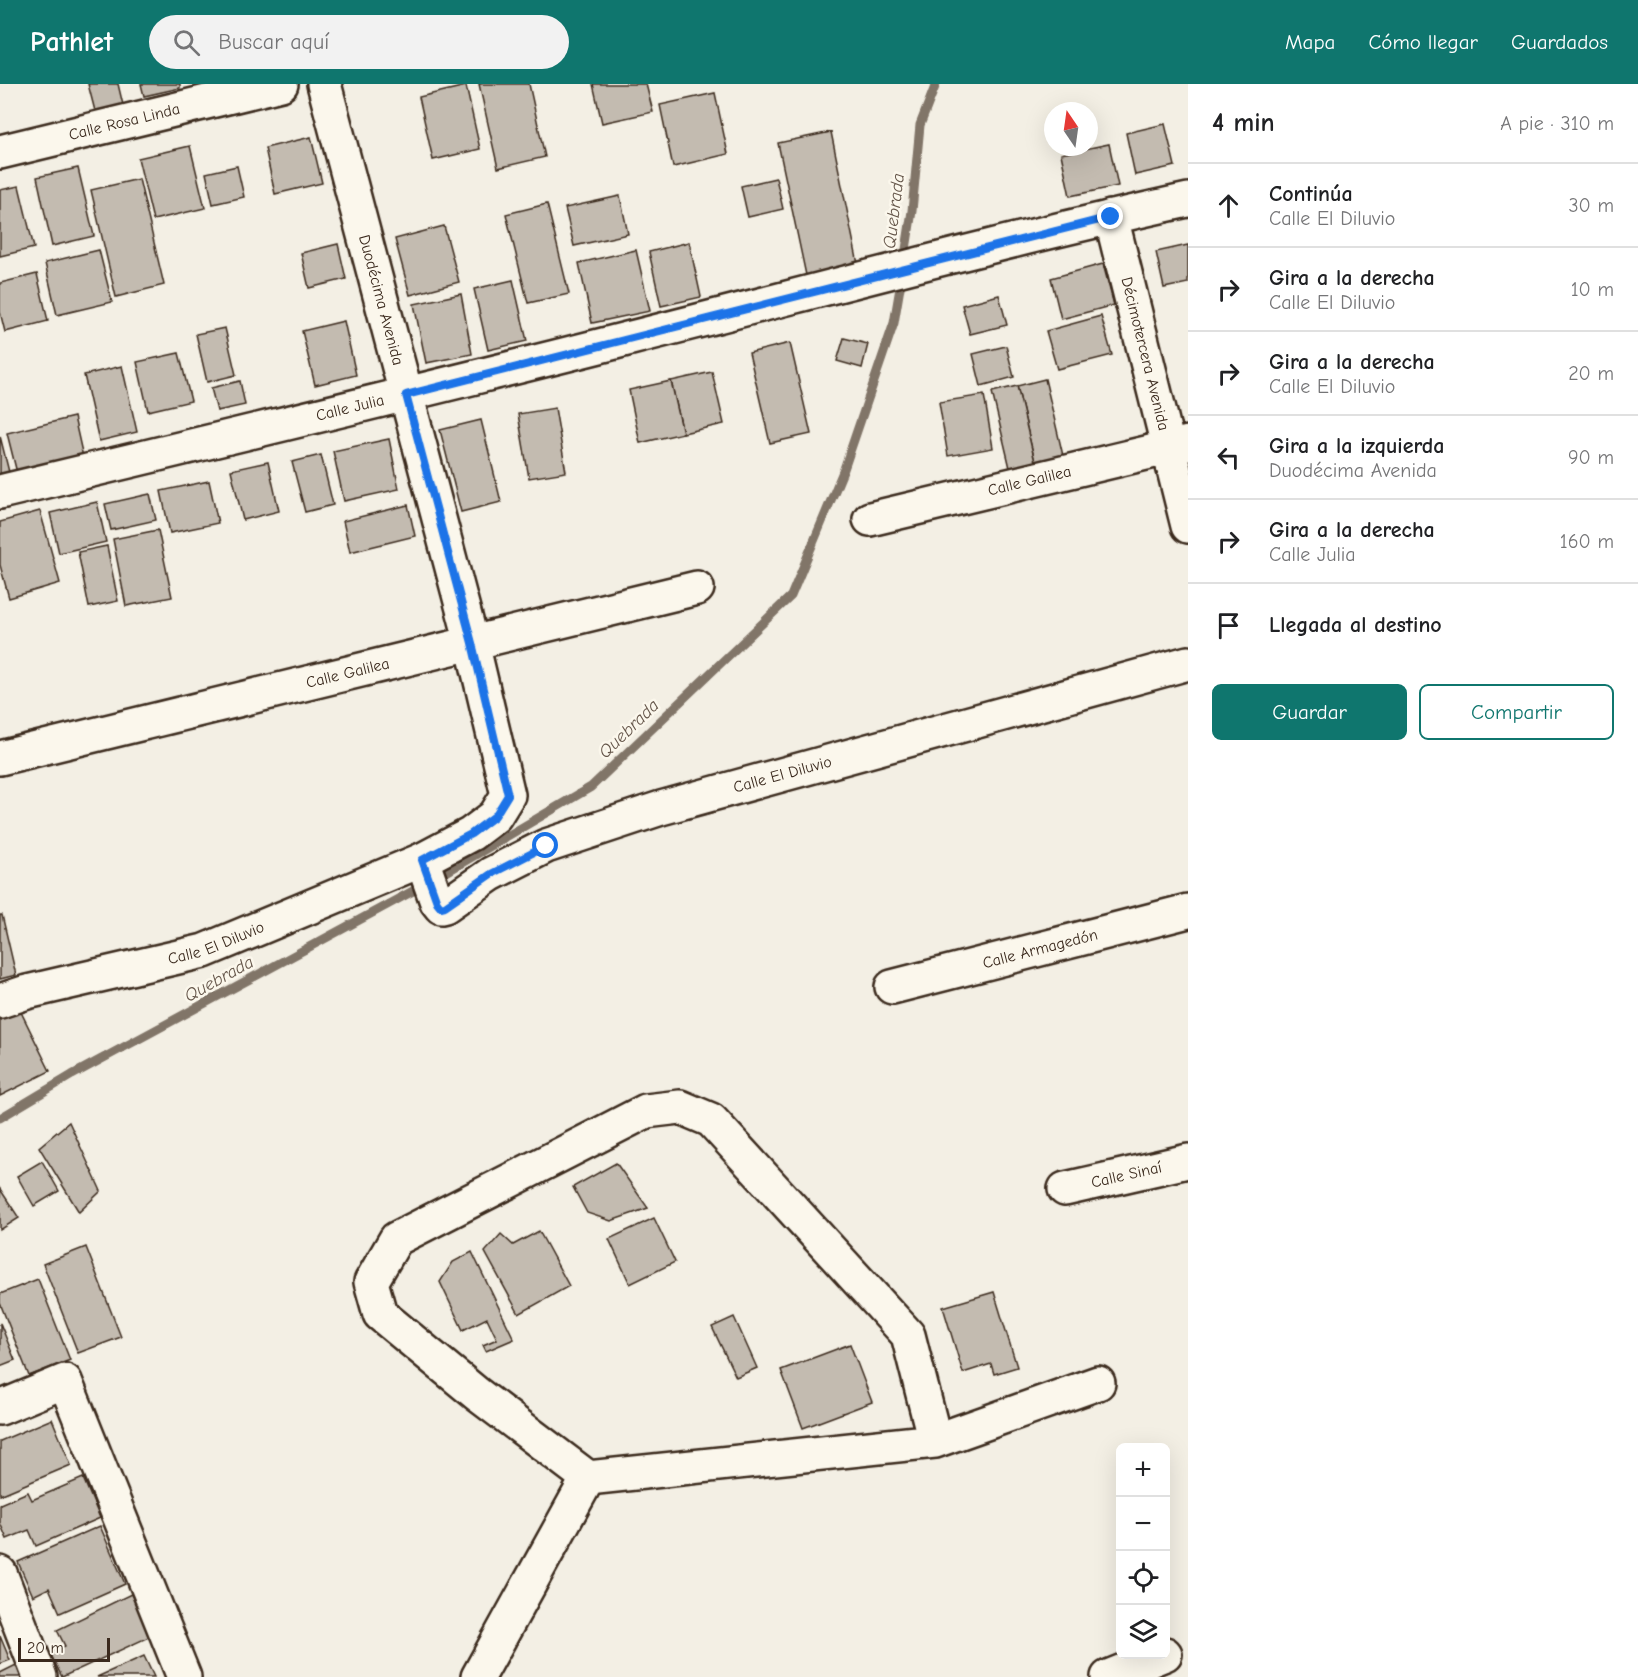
<!DOCTYPE html>
<html lang="es">
<head>
<meta charset="utf-8">
<style>
	:root { --surface:#fff; --page:#f2f2f2; --text:#202124; --muted:#757577; --line:#e0e0e0; --accent:#0f766e }
	body { margin:0; font-family:"Comic Neue",sans-serif; background:var(--page); color:var(--text) }
	.controls { position:absolute; right:18px; bottom:18px; display:grid; overflow:hidden; border-radius:9px; box-shadow:0 6px 24px #0002 }
	.controls button { width:54px; height:54px; display:grid; place-items:center; padding:0; border:0; border-bottom:2px solid var(--line); background:var(--surface); color:var(--text); font:30px sans-serif }
	.compass { position:absolute; left:1044px; top:18px; width:54px; height:54px; border-radius:50%; background:var(--surface); box-shadow:0 6px 24px #0002; rotate:347deg }
	.scale { position:absolute; left:18px; bottom:15px; width:92px; box-sizing:border-box; padding-left:6px; border:3px solid #3b2a1e; border-top:0; font-size:16px; line-height:21px; white-space:nowrap; color:#3b2a1e; -webkit-text-stroke:4px #fbf7ec; paint-order:stroke }
	.stop { position:absolute; width:18px; height:18px; margin:-14px; border:4px solid #1a73e8; border-radius:50%; background:#fff }
	.stop.end { background:#1a73e8; border-color:#fff; box-shadow:0 2px 6px #0008 }
	.list { margin:0; padding:0; list-style:none }
	h2 { display:flex; justify-content:space-between; align-items:center; height:78px; margin:0; padding:0 24px; font-size:26px }
	h2 small { font-size:20px; font-weight:400; color:var(--muted) }
	.list li { display:grid; grid-template-columns:39px 1fr auto; gap:18px; align-items:center; box-sizing:border-box; height:84px; padding:0 24px; border-top:2px solid var(--line) }
	.list b { display:block; font-size:22px; white-space:nowrap }
	.list p { margin:0; font-size:20px; white-space:nowrap; color:var(--muted) }
	.list em { font-size:20px; font-style:normal; color:var(--muted) }
	.actions { display:flex; gap:12px; padding:18px 24px }
	.actions a { flex:1; padding:14px 0; border:2px solid var(--accent); border-radius:9px; text-align:center; font-size:21px; color:var(--accent) }
	.actions .main { background:var(--accent); color:#fff }
	.icon { flex:none; width:33px; height:33px; fill:none; stroke:currentColor; stroke-width:2; stroke-linecap:round; stroke-linejoin:round }
	.map { position:relative; flex:none; width:1188px; height:1593px; overflow:hidden }
	header { display:flex; align-items:center; gap:36px; box-sizing:border-box; height:84px; padding:0 30px; background:var(--accent); color:#fff }
	header strong { font-size:28px }
	nav { display:flex; gap:33px; margin-inline-start:auto; font-size:21px }
	.search { width:420px; height:54px; background:var(--page); display:flex; align-items:center; gap:15px; box-sizing:border-box; padding:0 21px; border-radius:33px; color:var(--muted); font-size:22px }
	main { display:flex }
	aside { flex:1; background:var(--surface) }
	.map>svg:first-child { display:block }
</style>
</head>
<body>
<header>
<strong>Pathlet</strong>
<div class="search"><svg class="icon" aria-label="search" viewBox="0 0 24 24"><circle cx="10" cy="10" r="6"/><path d="M15 15l6 6"/></svg>Buscar aquí</div>
<nav><a>Mapa</a><a>Cómo llegar</a><a>Guardados</a></nav>
</header>
<main>
<div class="map">
<svg width="1188" height="1593" viewBox="0 0 1188 1593">
	<rect width="100%" height="100%" fill="#f3efe4"/>
	<filter id="ink" filterUnits="userSpaceOnUse"><feTurbulence type="fractalNoise" baseFrequency=".0167" numOctaves="2"/><feDisplacementMap in="SourceGraphic" scale="12" xChannelSelector="R" yChannelSelector="G"/><feConvolveMatrix kernelMatrix="1 2 1 2 8 2 1 2 1" color-interpolation-filters="sRGB"/></filter>
	<g filter="url(#ink)">
		<g fill="none" stroke-linecap="round" stroke-linejoin="round">
			<g stroke="#817468" stroke-width="9">
				<path d="M904 178 912 127 920 41 936 0"/>
				<path d="M436 794 591 703 791 512 844 385 894 239 902 192"/>
				<path d="M0 1034 72 991 424 801"/>
			</g>
		</g>
		<g fill="#c3bbb0" stroke="#3b2a1e" stroke-width="1.5">
			<path d="M88 0H118L123 21 95 27Z"/>
			<path d="M141 0H180V4L144 12Z"/>
			<path d="M479 0H529L545 73 498 84Z"/>
			<path d="M593 0H646L653 28 602 39Z"/>
			<path d="M466 2 480 65 433 76 419 13Z"/>
			<path d="M715 9 728 70 673 83 660 21Z"/>
			<path d="M1165 40 1175 82 1135 91 1126 49Z"/>
			<path d="M831 48 859 185 807 196 778 59Z"/>
			<path d="M311 53 322 99 275 110 265 64Z"/>
			<path d="M1109 60 1118 102 1070 112 1061 70Z"/>
			<path d="M190 62 205 124 153 136 138 74Z"/>
			<path d="M237 82 244 113 213 120 206 89Z"/>
			<path d="M78 84 94 152 52 162 37 93Z"/>
			<path d="M776 94 783 125 748 133 741 102Z"/>
			<path d="M139 95 164 201 116 213 91 106Z"/>
			<path d="M19 102 34 164 0 172V106Z"/>
			<path d="M620 112 628 150 574 162 565 124Z"/>
			<path d="M547 120 569 210 528 219 506 130Z"/>
			<path d="M444 142 459 198 410 211 395 155Z"/>
			<path d="M689 158 701 213 661 222 649 168Z"/>
			<path d="M338 160 346 195 309 204 301 169Z"/>
			<path d="M1188 161V199L1164 204 1156 168Z"/>
			<path d="M99 166 112 218 57 231 45 179Z"/>
			<path d="M636 166 650 227 592 239 579 179Z"/>
			<path d="M1103 180 1114 221 1061 235 1051 194Z"/>
			<path d="M37 190 48 237 5 248 0 228V199Z"/>
			<path d="M513 196 527 257 488 266 474 205Z"/>
			<path d="M461 210 472 270 426 279 414 220Z"/>
			<path d="M999 211 1007 241 970 250 962 221Z"/>
			<path d="M1101 232 1112 271 1057 285 1046 247Z"/>
			<path d="M344 237 356 291 315 301 302 247Z"/>
			<path d="M225 244 236 291 207 298 196 250Z"/>
			<path d="M844 254 868 260 862 284 837 277Z"/>
			<path d="M790 259 811 350 770 359 749 269Z"/>
			<path d="M1006 262 1014 293 981 302 973 270Z"/>
			<path d="M179 269 191 317 148 327 137 278Z"/>
			<path d="M122 282 137 348 99 357 84 291Z"/>
			<path d="M712 288 724 340 683 349 671 297Z"/>
			<path d="M1045 295 1064 376 1036 382 1017 302Z"/>
			<path d="M240 297 245 321 217 327 211 304Z"/>
			<path d="M671 297 683 349 640 359 629 306Z"/>
			<path d="M1017 302 1036 382 1011 388 992 308Z"/>
			<path d="M984 311 993 364 948 372 939 318Z"/>
			<path d="M555 324 566 388 529 394 518 330Z"/>
			<path d="M74 333 83 373 17 389 7 349Z"/>
			<path d="M481 336 501 418 461 428 440 346Z"/>
			<path d="M0 352 9 388 0 391Z"/>
			<path d="M389 355 399 405 344 417 333 367Z"/>
			<path d="M321 371 333 421 305 428 292 378Z"/>
			<path d="M268 378 279 427 243 436 231 386Z"/>
			<path d="M209 397 218 439 170 449 161 407Z"/>
			<path d="M150 410 156 436 111 446 105 420Z"/>
			<path d="M97 418 106 458 59 469 50 429Z"/>
			<path d="M408 421 415 452 350 468 343 437Z"/>
			<path d="M40 427 60 499 9 514 0 481V438Z"/>
			<path d="M158 446 172 513 126 522 113 455Z"/>
			<path d="M107 462 118 517 89 523 78 468Z"/>
			<path d="M0 831H2L16 891 0 895Z"/>
			<path d="M19 924 50 987 0 1012V934Z"/>
			<path d="M69 1038 101 1107 79 1128 39 1063Z"/>
			<path d="M42 1077 59 1107 34 1122 17 1092Z"/>
			<path d="M616 1079 648 1124 611 1137 587 1129 573 1103Z"/>
			<path d="M0 1105 19 1134 0 1146Z"/>
			<path d="M654 1134 675 1178 630 1200 609 1155Z"/>
			<path d="M539 1147 569 1202 519 1230 485 1168 501 1150 513 1161Z"/>
			<path d="M86 1163 121 1253 78 1269 43 1180Z"/>
			<path d="M472 1168 514 1255 486 1267 483 1261 497 1255 487 1234 463 1246 440 1198 453 1178Z"/>
			<path d="M38 1195 70 1276 29 1292 0 1219V1210Z"/>
			<path d="M994 1208 1017 1283 994 1290 991 1280 963 1289 943 1223Z"/>
			<path d="M734 1233 757 1284 736 1293 712 1243Z"/>
			<path d="M0 1239 15 1276 0 1282Z"/>
			<path d="M850 1260 872 1318 803 1344 781 1286Z"/>
			<path d="M52 1335 71 1381 0 1411V1357Z"/>
			<path d="M83 1394 100 1434 36 1462 29 1446 7 1455 0 1439V1420L28 1408 32 1416Z"/>
			<path d="M100 1442 125 1500 60 1529 49 1504 33 1512 18 1478Z"/>
			<path d="M131 1510 151 1552 62 1593 50 1569 65 1562 57 1546Z"/>
			<path d="M0 1552 10 1576 0 1580Z"/>
			<path d="M144 1572 154 1593H97Z"/>
			<path d="M16 1581 21 1593H0V1589Z"/>
		</g>
		<g fill="none" stroke-linecap="round" stroke-linejoin="round">
			<defs>
				<g id="minor">
					<path id="s1" d="M0 68 281 0"/>
					<path id="s2" d="M1111 133 1188 442"/>
					<path id="s3" d="M0 408C209 358 419 308 627 255 814 208 1000 157 1188 116"/>
					<path id="s4" d="M870 435 1188 359"/>
					<path id="s5" d="M0 674 697 504"/>
					<path id="s6" d="M422 776 437 818 441 823 445 822 491 790 546 762 661 724 1188 579"/>
					<path id="s7" d="M892 903 1188 827"/>
					<path id="s8" d="M0 917 27 908 204 867 422 776 471 750 495 732 508 711 472 559 324 0"/>
					<path id="s9" d="M1065 1105 1188 1077"/>
					<path d="M0 1324 65 1297 184 1593"/>
					<path d="M935 1357 908 1251 711 1036 680 1023 646 1027 396 1155 371 1198 380 1230 477 1310 588 1394 935 1357 1098 1299"/>
					<path d="M0 1489 40 1593"/>
					<path d="M478 1593 588 1394"/>
				</g>
				<path id="major" d="M1108 1593 1165 1570"/>
			</defs>
			<use href="#minor" stroke="#3b2a1e" stroke-width="38"/>
			<use href="#major" stroke="#3b2a1e" stroke-width="38"/>
			<use href="#minor" stroke="#fbf7ec" stroke-width="33"/>
			<use href="#major" stroke="#fbf7ec" stroke-width="33"/>
		</g>
	</g>
	<g fill="none" stroke-linecap="round" stroke-linejoin="round" filter="url(#ink)">
		<path stroke="#1a73e8" stroke-width="8" d="M546 762 491 790 445 822 441 823 437 818 422 776 471 750 495 732 508 711 472 559 406 311 1111 133"/>
	</g>
	<g text-anchor="middle" dominant-baseline="central" stroke-width="5" stroke-linejoin="round" paint-order="stroke">
		<g font-size="16" fill="#3b2a1e" stroke="#fbf7ec">
			<text stroke="none"><textPath href="#s1" startOffset="128">Calle Rosa Linda</textPath></text>
			<text transform="translate(381 216) rotate(75)">Duodécima Avenida</text>
			<text stroke="none"><textPath href="#s2" startOffset="141">Décimotercera Avenida</textPath></text>
			<text stroke="none"><textPath href="#s3" startOffset="360">Calle Julia</textPath></text>
			<text stroke="none"><textPath href="#s4" startOffset="164">Calle Galilea</textPath></text>
			<text stroke="none"><textPath href="#s5" startOffset="358">Calle Galilea</textPath></text>
			<text stroke="none"><textPath href="#s6" startOffset="420">Calle El Diluvio</textPath></text>
			<text stroke="none"><textPath href="#s8" startOffset="224">Calle El Diluvio</textPath></text>
			<text stroke="none"><textPath href="#s7" startOffset="153">Calle Armagedón</textPath></text>
			<text stroke="none"><textPath href="#s9" startOffset="63">Calle Sinaí</textPath></text>
		</g>
		<g font-size="18" font-style="italic" fill="#645549" stroke="#fbf7ec">
			<text transform="translate(894 127) rotate(-83)">Quebrada</text>
			<text transform="translate(629 645) rotate(-44)">Quebrada</text>
			<text transform="translate(219 895) rotate(-29)">Quebrada</text>
		</g>
	</g>
</svg>
<div class="controls">
<button>+</button>
<button>−</button>
<button><svg class="icon" aria-label="locate" viewBox="0 0 24 24"><circle cx="12" cy="12" r="6"/><path d="M12 2v4M12 18v4M2 12h4M18 12h4"/></svg></button>
<button><svg class="icon" aria-label="layers" viewBox="0 0 24 24"><path d="M12 4l9 5-9 5-9-5zM3 14l9 5 9-5"/></svg></button>
</div>
<svg class="compass" viewBox="-18 -18 36 36"><path d="M0-13l5 13h-10z" fill="#e53935"/><path d="M0 13l5-13h-10z" fill="#757577"/></svg>
<div class="scale">20 m</div>
<div class="stop" style="left:546px;top:762px"></div>
<div class="stop end" style="left:1111px;top:133px"></div>
</div>
<aside>
<h2>4 min<small>A pie · 310 m</small></h2>
<ul class="list">
<li><svg class="icon" aria-label="ahead" viewBox="0 0 24 24"><path d="M12 20V5M6 11l6-6 6 6"/></svg><div><b>Continúa</b><p>Calle El Diluvio</p></div><em>30 m</em></li>
<li><svg class="icon" aria-label="right" viewBox="0 0 24 24"><path d="M7 20v-9h11M14 6l5 5-5 5"/></svg><div><b>Gira a la derecha</b><p>Calle El Diluvio</p></div><em>10 m</em></li>
<li><svg class="icon" aria-label="right" viewBox="0 0 24 24"><path d="M7 20v-9h11M14 6l5 5-5 5"/></svg><div><b>Gira a la derecha</b><p>Calle El Diluvio</p></div><em>20 m</em></li>
<li><svg class="icon" aria-label="left" viewBox="0 0 24 24"><path d="M17 20v-9H6M10 6l-5 5 5 5"/></svg><div><b>Gira a la izquierda</b><p>Duodécima Avenida</p></div><em>90 m</em></li>
<li><svg class="icon" aria-label="right" viewBox="0 0 24 24"><path d="M7 20v-9h11M14 6l5 5-5 5"/></svg><div><b>Gira a la derecha</b><p>Calle Julia</p></div><em>160 m</em></li>
<li><svg class="icon" aria-label="arrive" viewBox="0 0 24 24"><path d="M6 21V4h12l-3 4 3 4H6"/></svg><div><b>Llegada al destino</b></div></li>
</ul>
<div class="actions"><a class="main">Guardar</a><a>Compartir</a></div>
</aside>
</main>
</body>
</html>
